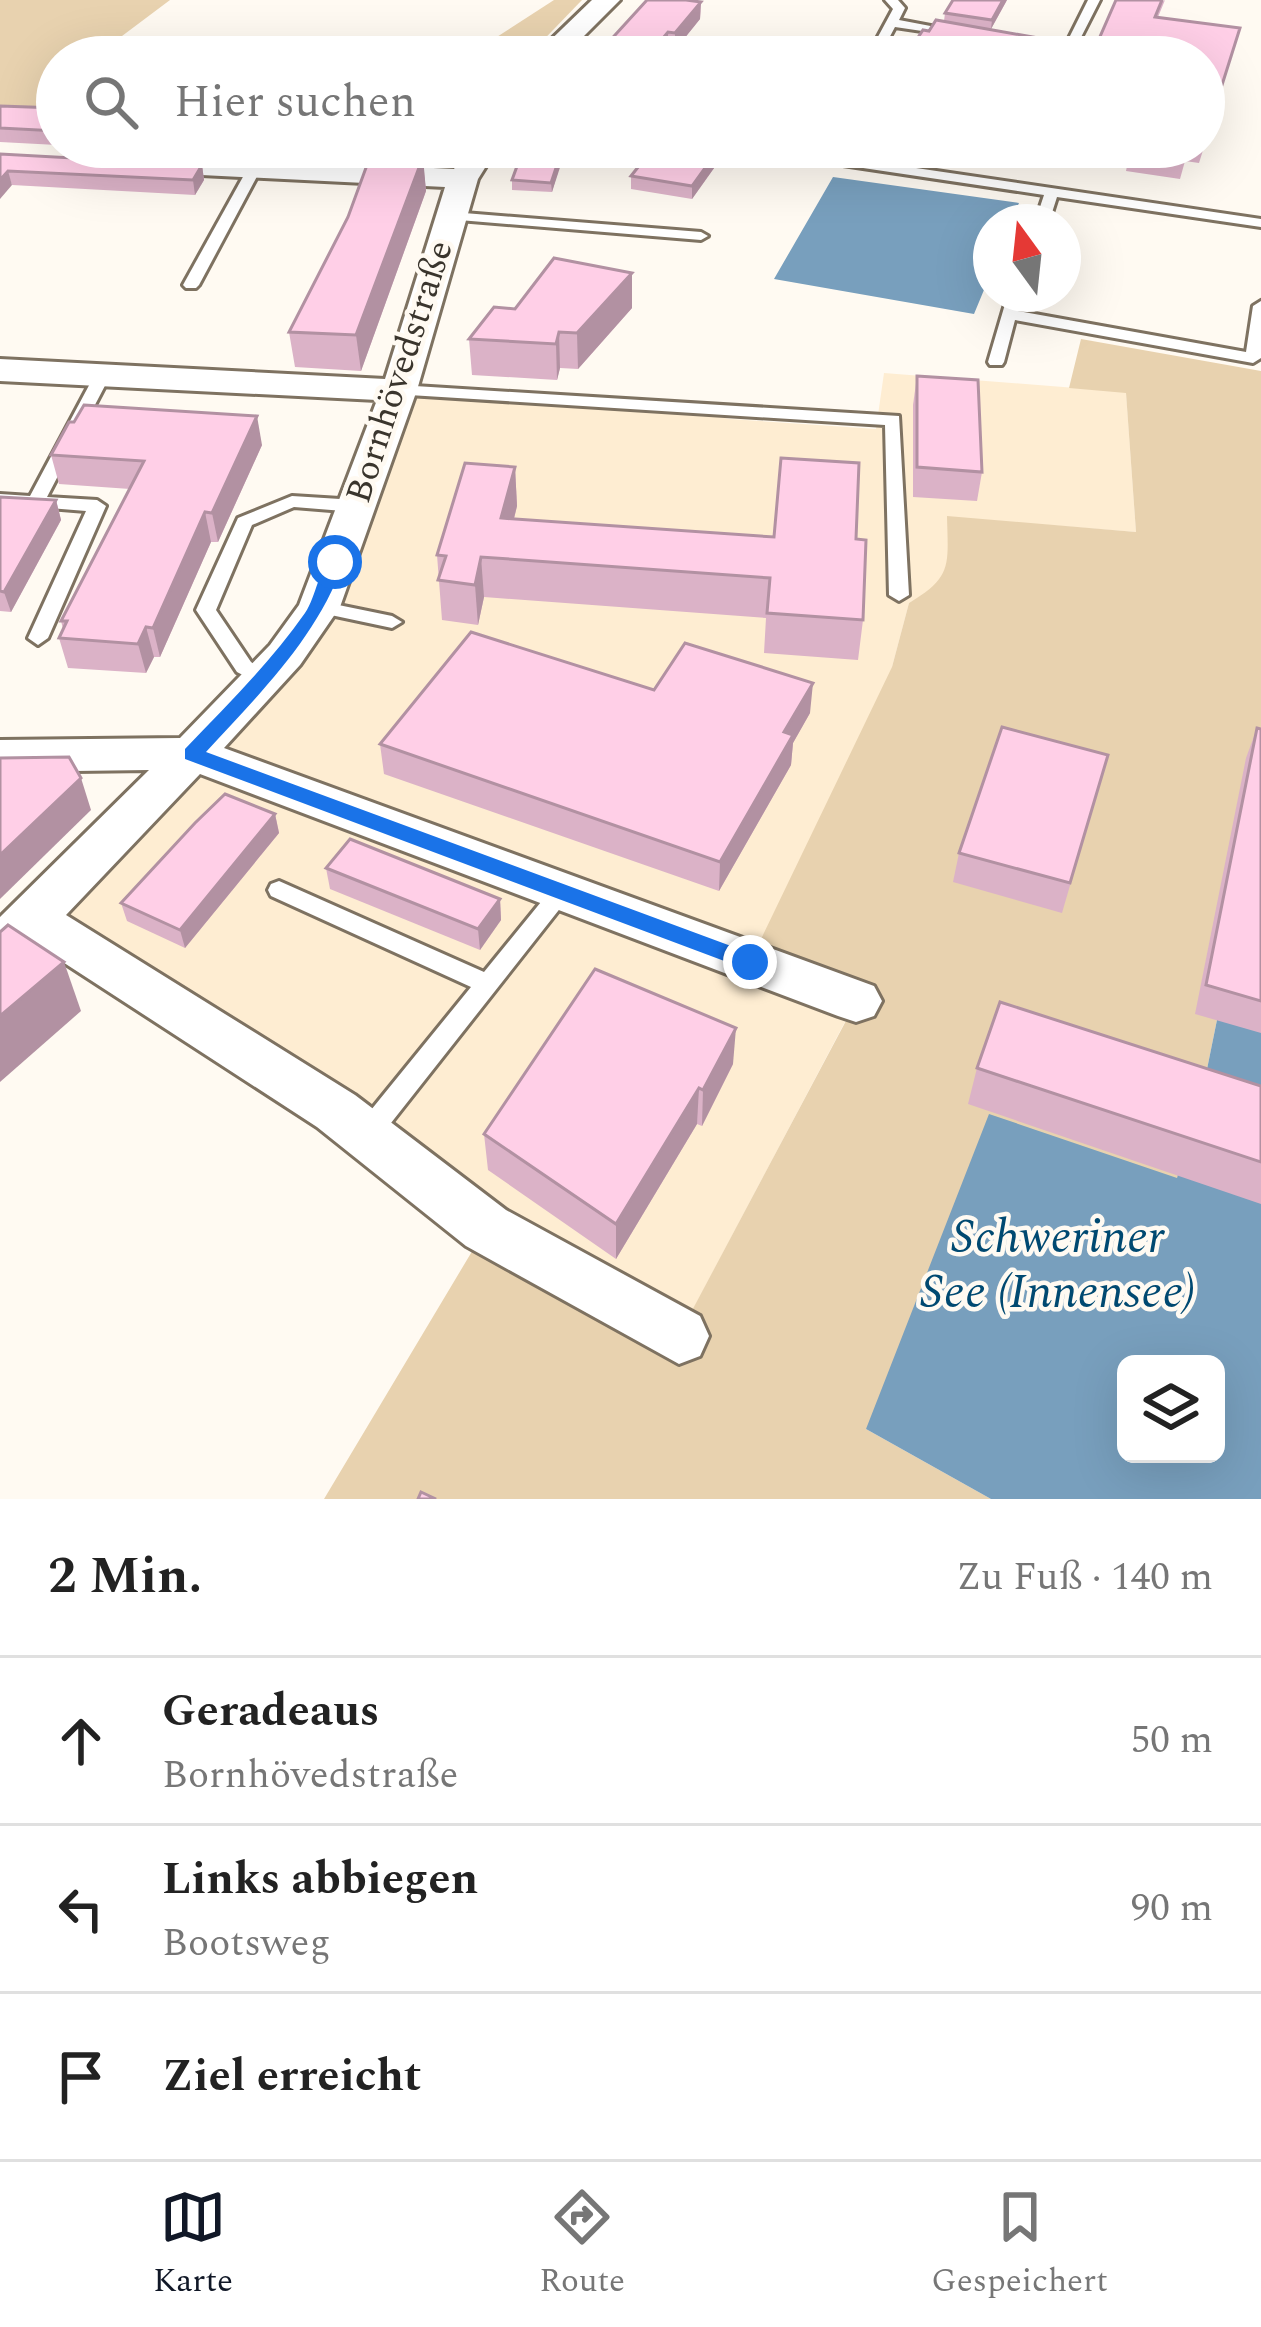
<!DOCTYPE html>
<html lang="de">
<head>
<meta charset="utf-8">
<style>
	:root { --surface:#fff; --page:#f6f6f6; --text:#222; --muted:#767676; --line:#e0e0e0; --accent:#111827 }
	body { margin:0; font-family:Spectral,serif; background:var(--page); color:var(--text) }
	.controls { position:absolute; right:36px; bottom:36px; display:grid; overflow:hidden; border-radius:18px; box-shadow:0 12px 48px #0002 }
	.controls button { width:108px; height:108px; display:grid; place-items:center; padding:0; border:0; border-bottom:3px solid var(--line); background:var(--surface); color:var(--text); font:60px sans-serif }
	.compass { position:absolute; left:973px; top:204px; width:108px; height:108px; border-radius:50%; background:var(--surface); box-shadow:0 12px 48px #0002; rotate:345deg }
	.stop { position:absolute; width:36px; height:36px; margin:-27px; border:9px solid #1a73e8; border-radius:50%; background:#fff }
	.stop.end { background:#1a73e8; border-color:#fff; box-shadow:0 3px 12px #0008 }
	.list { margin:0; padding:0; list-style:none }
	h2 { display:flex; justify-content:space-between; align-items:center; height:156px; margin:0; padding:0 48px; font-size:51px }
	h2 small { font-size:39px; font-weight:400; color:var(--muted) }
	.list li { display:grid; grid-template-columns:78px 1fr auto; gap:36px; align-items:center; box-sizing:border-box; height:168px; padding:0 48px; border-top:3px solid var(--line) }
	.list b { display:block; font-size:45px; white-space:nowrap }
	.list p { margin:0; font-size:39px; white-space:nowrap; color:var(--muted) }
	.list em { font-size:39px; font-style:normal; color:var(--muted) }
	.icon { flex:none; width:66px; height:66px; fill:none; stroke:currentColor; stroke-width:2; stroke-linecap:round; stroke-linejoin:round }
	.map { position:relative; flex:none; width:1261px; height:1499px; overflow:hidden }
	.search { position:absolute; background:var(--surface); box-shadow:0 12px 48px #0002; left:36px; right:36px; top:36px; height:132px; display:flex; align-items:center; gap:30px; box-sizing:border-box; padding:0 42px; border-radius:66px; color:var(--muted); font-size:45px }
	.sheet { height:660px; background:var(--surface) }
	nav { display:flex; justify-content:space-around; align-items:center; box-sizing:border-box; height:168px; border-top:3px solid var(--line); background:var(--surface); font-size:33px; color:var(--muted) }
	nav a { display:grid; justify-items:center; gap:6px }
	nav .on { color:var(--accent) }
	.map>svg:first-child { display:block }
</style>
</head>
<body>
<div class="map">
<svg width="1261" height="1499" viewBox="0 0 1261 1499">
	<rect width="100%" height="100%" fill="#fffaf2"/>
	<path fill="#feedd2" d="M884 373 1126 392 1136 532 948 517V564L939 585 909 603 892 667 856 1001 679 1336 33 918 285 655 399 390 622 401 730 419 876 429Z"/>
	<g fill="#e8d2af">
		<path d="M0 0H170L110 45 106 57H57V119L0 117Z"/>
		<path d="M554 0H582L527 57 472 53Z"/>
		<path d="M1081 339 1261 371V803L1204 1084 1177 1179 866 1429 991 1499H324L486 1228 679 1335 856 1002 750 962 892 667 909 603C953 577 948 565 947 516L1136 532 1126 393 1069 388Z"/>
	</g>
	<g fill="#789fbd" fill-rule="evenodd">
		<path d="M833 177 1019 203 1011 222H991V273L974 314 774 279Z"/>
		<path d="M1261 803V1499H991L866 1429 989 1114 1177 1178 1204 1084ZM1126 1364H1216V1454H1126Z"/>
	</g>
	<g fill="none" stroke-linecap="round" stroke-linejoin="round">
		<defs>
			<g id="service">
				<path d="M885 0H898L905 8 899 20 962 32 956 36 895 27 879 57H867L893 9Z"/>
				<path d="M1088 0H1100L1074 51 1043 48V42L1066 44Z"/>
				<path d="M821 154 1261 219V227L1057 197 1049 222H1035L1044 195 816 161V155Z"/>
				<path d="M249 166 261 169 199 285 196 288H186L183 285Z"/>
				<path d="M452 212 701 232 708 236 701 240 447 219V213Z"/>
				<path d="M1008 294H1024L1018 311 1246 352 1253 306 1261 301V358L1253 363 1015 320 1004 362 1002 365H990L988 362Z"/>
				<path d="M102 371 110 376 47 497 97 500 106 506 48 638 38 645 28 638 86 511 0 504V494L30 496 94 376Z"/>
				<path d="M399 385 899 416 909 595 899 601 889 595 885 425 393 394 391 390Z"/>
				<path d="M292 496 356 500 365 506 356 512 294 507 252 525 216 610 251 662 272 678 262 685 237 672 196 610 238 518Z"/>
				<path d="M319 601 392 616 402 622 392 628 312 611 309 607Z"/>
				<path d="M279 881 484 972 554 886H570L573 892 376 1142 367 1145 358 1142 354 1134 358 1126 471 987 271 896 268 890 271 884Z"/>
			</g>
			<g id="minor">
				<path d="M592 0H620L563 57H533Z"/>
				<path d="M468 147H498L478 179 417 390 340 607 300 665 224 748 874 986 882 1001 874 1016 856 1022 838 1016 200 774 66 915 355 1095 506 1210 700 1316 709 1336 700 1356 679 1364 466 1246 317 1127 35 944 0 965V917L149 770 0 772V740L180 738 270 645 299 605 377 400 0 381V359L385 379 445 187 142 172 127 163 142 154 454 169Z"/>
			</g>
		</defs>
		<use href="#service" stroke="#7e7261" stroke-width="6"/>
		<use href="#minor" stroke="#7e7261" stroke-width="6"/>
		<use href="#service" fill="#fff" fill-rule="evenodd"/>
		<use href="#minor" fill="#fff" fill-rule="evenodd"/>
	</g>
	<g fill="#dbb2c7">
		<path d="M1007 0 991 29 1095 48 1165 0 1158 17 1236 46 1204 57H905L929 31 944 21 945 13Z"/>
		<path d="M701 2 700 19 675 50 668 49 661 57H595Z"/>
		<path d="M0 106 57 108V145L0 142V144Z"/>
		<path d="M93 147H223L220 153Z"/>
		<path d="M388 147H439L433 163H423L426 191 361 371 295 367 289 332 386 155Z"/>
		<path d="M524 147H565L552 192 512 190V180Z"/>
		<path d="M654 147H729L692 199 631 189V176Z"/>
		<path d="M1001 147H1043L1040 154Z"/>
		<path d="M1103 147H1204L1199 163 1185 161 1180 179 1126 171 1130 152Z"/>
		<path d="M0 154 202 165 204 180 195 195 12 185Z"/>
		<path d="M632 273V308L578 369 560 368 557 380 472 375 469 339 515 309Z"/>
		<path d="M917 376 982 472 977 501 913 497V405Z"/>
		<path d="M262 445 218 542H211L160 657H154L146 673 68 668 59 638 63 629 61 621 130 489 59 484 51 455Z"/>
		<path d="M515 467 517 506 514 519 774 537 856 539 863 620 858 660 764 653 766 618 484 597 478 625 442 620 437 555Z"/>
		<path d="M0 497 56 500 61 520 11 612 0 611Z"/>
		<path d="M654 690 810 713 793 743 791 765 719 891 384 774 380 744Z"/>
		<path d="M1257 728 1261 729V1033L1195 1014 1246 758Z"/>
		<path d="M1108 755 1062 913 953 882 959 853Z"/>
		<path d="M275 814 279 833 185 948 127 921 121 903Z"/>
		<path d="M326 868 500 899 501 920 480 950 330 889Z"/>
		<path d="M733 1064 702 1126 697 1124 616 1259 488 1170 484 1134Z"/>
		<path d="M977 1068 1261 1086V1204L968 1104Z"/>
	</g>
	<g fill="#b291a2">
		<path d="M1003 0H1007L991 29 992 20Z"/>
		<path d="M701 2 700 19 675 50V33Z"/>
		<path d="M668 32V49L661 57H647Z"/>
		<path d="M435 147H439L433 163 432 154Z"/>
		<path d="M563 147H565L566 149 552 192 551 183Z"/>
		<path d="M720 147H729L692 199V186Z"/>
		<path d="M423 157 426 191 361 371 356 335Z"/>
		<path d="M202 165 204 180 195 195 193 180Z"/>
		<path d="M8 171 12 185 0 199V180Z"/>
		<path d="M632 273V308L578 369 577 333Z"/>
		<path d="M559 332 560 368 557 380 556 344Z"/>
		<path d="M257 416 262 445 218 542 212 513Z"/>
		<path d="M515 467 517 506 504 558 501 518Z"/>
		<path d="M56 500 61 520 11 612 4 592Z"/>
		<path d="M205 512 211 542 160 657 153 628Z"/>
		<path d="M481 557 484 597 478 625 475 585Z"/>
		<path d="M146 627 154 657 146 673 138 644Z"/>
		<path d="M813 683 810 713 793 743 791 765 719 891 720 862 784 732Z"/>
		<path d="M81 778 91 810 0 899V855Z"/>
		<path d="M275 814 279 833 185 948 180 930Z"/>
		<path d="M500 899 501 920 480 950 478 929Z"/>
		<path d="M64 962 81 1011 0 1082V1016Z"/>
		<path d="M736 1028 733 1064 702 1126 703 1090Z"/>
		<path d="M699 1088 697 1124 616 1259V1224Z"/>
	</g>
	<g fill="#ffcfe7" stroke="#b291a2" stroke-width="3">
		<path d="M647 0H686L701 2 675 33 668 32 647 57H595Z"/>
		<path d="M953 0H1003L992 20 945 13Z"/>
		<path d="M1116 0H1162L1155 17 1240 28 1204 142V57H905L923 30 929 31 936 20 1095 48Z"/>
		<path d="M0 106 57 108V131L0 128Z"/>
		<path d="M388 147H435L432 154 386 152Z"/>
		<path d="M524 147H563L551 183 512 180Z"/>
		<path d="M654 147H720L692 186 631 176Z"/>
		<path d="M1132 147H1188L1185 160 1130 152Z"/>
		<path d="M0 154 202 165 193 180 8 171 0 180Z"/>
		<path d="M371 154 423 157 356 335 289 332 348 217Z"/>
		<path d="M554 258 632 273 577 333 559 332 556 344 469 339 494 307 515 309Z"/>
		<path d="M917 376 978 380 982 472 917 467Z"/>
		<path d="M84 405 257 416 212 513 205 512 153 628 146 627 138 644 59 638 67 621H61L144 461 51 455 69 422H74Z"/>
		<path d="M781 458 859 463 856 539 866 540 863 620 767 613 770 578 481 557 475 585 438 580 446 556 437 555 465 463 515 467 501 518 774 537Z"/>
		<path d="M0 497 56 500 4 592 0 591Z"/>
		<path d="M471 632 654 690 685 643 813 683 784 732 793 735 720 862 380 744Z"/>
		<path d="M1002 727 1108 755 1070 883 959 853Z"/>
		<path d="M1257 728 1261 729V1001L1206 985Z"/>
		<path d="M69 757 81 778 0 855V758Z"/>
		<path d="M225 794 275 814 180 930 121 903 195 823Z"/>
		<path d="M350 839 500 899 478 929 326 868Z"/>
		<path d="M8 925 64 962 0 1016V932Z"/>
		<path d="M595 969 736 1028 703 1090 699 1088 616 1224 484 1134Z"/>
		<path d="M1000 1002 1261 1086V1162L977 1068Z"/>
		<path d="M421 1492 436 1499H418Z"/>
	</g>
	<path fill="#1a73e8" d="M335 557 344 562C316 639 261 692 206 752L758 956V968H743L185 759V749C227 705 270 663 305 613 317 596 318 566 335 557Z"/>
	<g text-anchor="middle" dominant-baseline="central" stroke-width="9" stroke-linejoin="round" paint-order="stroke">
		<g font-size="36" fill="#3a352d" stroke="#fffaf2">
			<text transform="translate(400 372) rotate(-72)">Bornhövedstraße</text>
		</g>
		<g font-size="48" font-style="italic" fill="#004971" stroke="#fffaf2">
			<text x="1058" y="1237">Schweriner<tspan x="1058" dy="55">See (Innensee)</tspan></text>
		</g>
	</g>
</svg>
<div class="controls">
<button><svg class="icon" aria-label="layers" viewBox="0 0 24 24"><path d="M12 4l9 5-9 5-9-5zM3 14l9 5 9-5"/></svg></button>
</div>
<svg class="compass" viewBox="-18 -18 36 36"><path d="M0-13l5 13h-10z" fill="#e53935"/><path d="M0 13l5-13h-10z" fill="#767676"/></svg>
<div class="stop" style="left:335px;top:562px"></div>
<div class="stop end" style="left:750px;top:962px"></div>
<div class="search"><svg class="icon" aria-label="search" viewBox="0 0 24 24"><circle cx="10" cy="10" r="6"/><path d="M15 15l6 6"/></svg>Hier suchen</div>
</div>
<section class="sheet">
<h2>2 Min.<small>Zu Fuß · 140 m</small></h2>
<ul class="list">
<li><svg class="icon" aria-label="ahead" viewBox="0 0 24 24"><path d="M12 20V5M6 11l6-6 6 6"/></svg><div><b>Geradeaus</b><p>Bornhövedstraße</p></div><em>50 m</em></li>
<li><svg class="icon" aria-label="left" viewBox="0 0 24 24"><path d="M17 20v-9H6M10 6l-5 5 5 5"/></svg><div><b>Links abbiegen</b><p>Bootsweg</p></div><em>90 m</em></li>
<li><svg class="icon" aria-label="arrive" viewBox="0 0 24 24"><path d="M6 21V4h12l-3 4 3 4H6"/></svg><div><b>Ziel erreicht</b></div></li>
</ul>
</section>
<nav>
<a class="on"><svg class="icon" aria-label="map" viewBox="0 0 24 24"><path d="M3 6l6-2 6 2 6-2v14l-6 2-6-2-6 2zM9 4v14M15 6v14"/></svg>Karte</a>
<a><svg class="icon" aria-label="directions" viewBox="0 0 24 24"><path d="M12 3l9 9-9 9-9-9zM9 14v-3h6M13 9l2 2-2 2"/></svg>Route</a>
<a><svg class="icon" aria-label="saved" viewBox="0 0 24 24"><path d="M7 4h10v16l-5-4-5 4z"/></svg>Gespeichert</a>
</nav>
</body>
</html>
